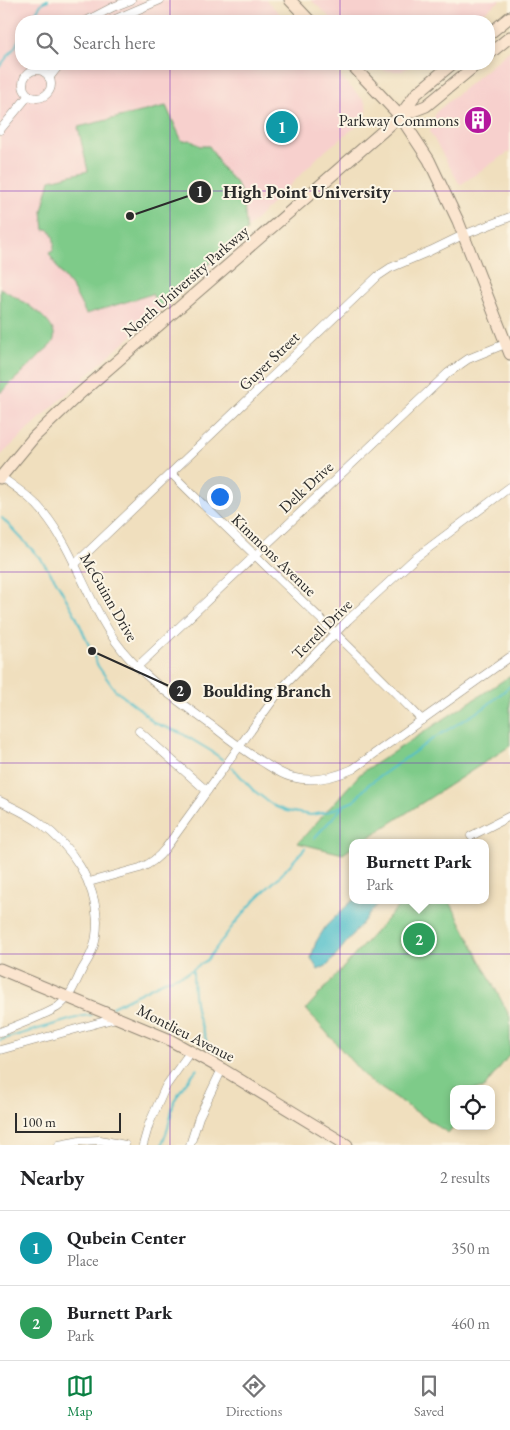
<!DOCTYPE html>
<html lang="en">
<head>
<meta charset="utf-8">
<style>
	:root { --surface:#fff; --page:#f2f2f2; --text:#202124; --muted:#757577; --line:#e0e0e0; --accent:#0b8043 }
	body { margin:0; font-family:"EB Garamond",serif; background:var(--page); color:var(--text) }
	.controls { position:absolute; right:15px; bottom:15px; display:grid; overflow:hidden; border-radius:10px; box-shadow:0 2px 8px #0003 }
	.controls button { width:45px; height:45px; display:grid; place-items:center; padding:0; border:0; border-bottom:1px solid var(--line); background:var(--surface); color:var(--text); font:25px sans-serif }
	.scale { position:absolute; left:15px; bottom:12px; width:106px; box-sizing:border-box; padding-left:5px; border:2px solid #2b2b2b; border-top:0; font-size:14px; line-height:18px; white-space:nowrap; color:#2b2b2b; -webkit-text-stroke:4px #fcf5e5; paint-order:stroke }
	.you { position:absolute; left:219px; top:496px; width:18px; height:18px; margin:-12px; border:4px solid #fff; border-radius:50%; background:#1a73e8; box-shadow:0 0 0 8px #1a73e833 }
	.badge { display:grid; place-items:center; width:32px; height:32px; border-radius:50%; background:var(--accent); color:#fff; font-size:16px; font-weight:700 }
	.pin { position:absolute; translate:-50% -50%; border:2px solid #fff; box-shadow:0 1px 5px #0006 }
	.popup { position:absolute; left:349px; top:839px; width:140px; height:65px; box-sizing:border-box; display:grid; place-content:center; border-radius:10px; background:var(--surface); filter:drop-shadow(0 1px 4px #0005); font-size:16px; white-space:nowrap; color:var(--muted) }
	.popup b { font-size:19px; color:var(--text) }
	.popup::after { content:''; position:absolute; left:50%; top:100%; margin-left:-10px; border:10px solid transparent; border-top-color:var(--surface) }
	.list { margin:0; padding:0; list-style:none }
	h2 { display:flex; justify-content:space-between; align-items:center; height:65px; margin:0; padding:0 20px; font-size:21px }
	h2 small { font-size:16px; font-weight:400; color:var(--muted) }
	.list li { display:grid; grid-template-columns:32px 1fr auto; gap:15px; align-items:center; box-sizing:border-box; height:75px; padding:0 20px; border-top:1px solid var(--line) }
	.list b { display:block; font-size:19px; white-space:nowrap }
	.list p { margin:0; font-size:16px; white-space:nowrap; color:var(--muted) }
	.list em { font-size:16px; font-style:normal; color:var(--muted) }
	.icon { flex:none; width:28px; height:28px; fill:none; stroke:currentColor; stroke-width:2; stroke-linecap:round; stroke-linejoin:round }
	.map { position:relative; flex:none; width:510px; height:1145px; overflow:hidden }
	.search { position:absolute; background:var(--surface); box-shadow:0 2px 8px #0003; left:15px; right:15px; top:15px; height:55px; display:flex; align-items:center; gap:12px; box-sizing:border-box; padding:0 18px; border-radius:20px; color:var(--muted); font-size:19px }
	.sheet { height:215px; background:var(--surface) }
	nav { display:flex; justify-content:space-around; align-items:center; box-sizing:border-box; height:70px; border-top:1px solid var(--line); background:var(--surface); font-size:14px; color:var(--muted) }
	nav a { display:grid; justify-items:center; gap:2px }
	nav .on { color:var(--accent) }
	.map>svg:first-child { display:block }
</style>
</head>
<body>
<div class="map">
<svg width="510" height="1145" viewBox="0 0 510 1145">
	<rect width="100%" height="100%" fill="#fcf5e5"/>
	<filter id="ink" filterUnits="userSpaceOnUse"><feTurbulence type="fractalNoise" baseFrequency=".02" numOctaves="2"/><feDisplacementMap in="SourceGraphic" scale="10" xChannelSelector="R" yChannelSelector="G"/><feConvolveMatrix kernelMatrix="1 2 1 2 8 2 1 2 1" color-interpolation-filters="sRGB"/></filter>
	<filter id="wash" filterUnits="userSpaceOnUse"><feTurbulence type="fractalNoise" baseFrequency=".0096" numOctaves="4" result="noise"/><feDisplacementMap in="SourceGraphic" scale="20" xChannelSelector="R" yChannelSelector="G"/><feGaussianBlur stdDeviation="1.12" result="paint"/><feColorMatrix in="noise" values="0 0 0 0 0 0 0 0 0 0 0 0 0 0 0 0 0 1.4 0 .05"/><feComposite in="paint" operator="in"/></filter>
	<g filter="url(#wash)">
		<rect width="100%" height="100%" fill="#f0dfbe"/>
		<g fill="#f7d0cd">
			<path d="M0 0H266L287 21H21V64H328L365 102 367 111 364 120 320 155 199 277 89 373 0 456Z"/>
			<path d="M311 0H501L472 21H334Z"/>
			<path d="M510 50V151L460 185 430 132 436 112Z"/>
			<path d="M378 64H413L402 71H385Z"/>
		</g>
		<g fill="#7ecb89" stroke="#547b5a">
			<path d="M166 106 182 141 190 140 200 146H209C215 153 217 162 223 169 229 176 237 182 240 191 245 203 245 218 247 231L159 307 152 294 86 314 73 289 60 272 49 253 53 251C55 244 55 235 48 229L44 230 42 211 50 180 88 171 78 127Z"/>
			<path d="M0 288C14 296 63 322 53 342 51 346 45 350 42 353 29 367 14 380 0 393Z"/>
			<path d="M510 676V746L360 843H353V847L343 854 298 843 361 773Z"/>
			<path d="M404 900H449L510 1017V1054L483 1089H454V1126L448 1133 367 1079 306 1009Z"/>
		</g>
		<path fill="#53c0ca" stroke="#3f767a" d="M353 900H381L328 965 318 970 311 958 316 942 326 926Z"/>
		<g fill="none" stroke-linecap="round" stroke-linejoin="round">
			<g stroke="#53c0ca" stroke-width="2">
				<path d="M30 21 42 3 48 0"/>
				<path d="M0 66 15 47 21 35"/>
				<path d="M2 518 40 558 55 579 76 616 98 666 115 690 141 710 154 723 181 733 211 751 223 760"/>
				<path d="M232 767 253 790 274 806 286 811 311 815 327 812 354 801 369 784 434 738 484 708 510 686"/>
				<path d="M314 838 343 807"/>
				<path d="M193 970C193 985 194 1000 197 1014 200 1025 206 1034 207 1045"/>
				<path d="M112 1007 164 981 187 973 207 960 235 923 256 899 281 875 305 848"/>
				<path d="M0 1040 83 1016 91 1015"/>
				<path d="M162 1145 168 1128 174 1101 184 1085 197 1069"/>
			</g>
		</g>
	</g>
	<g filter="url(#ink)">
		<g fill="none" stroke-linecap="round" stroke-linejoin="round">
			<defs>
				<g id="street">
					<path d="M86 21 113 7 131 0"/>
					<path d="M111 21 160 0"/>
					<circle cx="37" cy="84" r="14"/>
					<path d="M49 78 60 64"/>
					<path d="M0 130 29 95"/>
					<path d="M171 473C254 556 341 636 422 720"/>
					<path d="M1 477C16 488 32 498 44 513 74 550 88 603 116 642 141 677 180 702 215 728 230 740 245 751 261 761 271 767 280 774 291 777 313 783 333 778 353 769L510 657"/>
					<path d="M74 565 378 276 390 268 430 251 463 235 510 217"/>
					<path d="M137 667 448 373 468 359 505 344"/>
					<path d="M139 731 207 791"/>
					<path d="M0 801C14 808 28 814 40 823 72 847 95 881 97 921 97 931 96 942 92 951 90 957 86 963 83 968 76 981 71 997 59 1006 54 1010 48 1012 42 1015 28 1021 14 1027 0 1032"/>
					<path d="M471 836 510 816"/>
					<path d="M89 882 140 868C151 864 158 858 165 849L281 689 348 620 414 559 510 487"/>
					<path d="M0 1050 116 1018"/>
					<path d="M59 1145 80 1141 100 1140 125 1145"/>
					<path d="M143 1145 149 1124 166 1086 190 1052"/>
					<path d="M190 1145 199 1117 222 1069"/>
				</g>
				<g id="secondary">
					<path d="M290 0 310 21"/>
					<path d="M489 34 510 17"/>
					<path d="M489 54 510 37"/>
					<path d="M351 64 400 116 429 160 458 221 510 354"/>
					<path d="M400 116 426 106 477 64"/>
					<path d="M0 478 34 437 77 396 383 131 400 116 416 94 452 64"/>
					<path d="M0 969 168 1039 222 1069 347 1145"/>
				</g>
			</defs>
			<use href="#street" stroke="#8e8574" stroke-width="9"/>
			<use href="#secondary" stroke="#8e8574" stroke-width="13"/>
			<use href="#street" stroke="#fff" stroke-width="8"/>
			<use href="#secondary" stroke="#fbe5cf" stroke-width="11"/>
		</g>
	</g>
	<path fill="none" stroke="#7b2cbf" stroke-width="1" stroke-opacity="0.55" d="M170 0V21M340 0V21M170 64V1145M340 64V1145M0 191H510M0 382H510M0 572H510M0 763H510M0 954H510"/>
	<defs>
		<symbol id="building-disc" viewBox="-11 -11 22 22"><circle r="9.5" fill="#b5179e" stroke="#fcf5e5"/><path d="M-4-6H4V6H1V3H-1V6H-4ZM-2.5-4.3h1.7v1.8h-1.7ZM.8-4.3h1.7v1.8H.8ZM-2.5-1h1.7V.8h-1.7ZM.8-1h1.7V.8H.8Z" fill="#fff"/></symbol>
	</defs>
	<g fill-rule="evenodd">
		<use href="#building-disc" x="462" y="104" width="32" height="32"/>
	</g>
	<g text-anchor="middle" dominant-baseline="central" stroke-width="4" stroke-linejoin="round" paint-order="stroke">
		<g font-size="16" fill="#2b2b2b" stroke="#fcf5e5" text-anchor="end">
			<text x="459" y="120">Parkway Commons</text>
		</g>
		<g font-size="16" fill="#2b2b2b" stroke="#fcf5e5">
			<text transform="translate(186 281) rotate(-41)">North University Parkway</text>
			<text transform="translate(269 361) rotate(-44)">Guyer Street</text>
			<text transform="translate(306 487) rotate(-43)">Delk Drive</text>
			<text transform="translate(274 555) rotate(44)">Kimmons Avenue</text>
			<text transform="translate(109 597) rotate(60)">McGuinn Drive</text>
			<text transform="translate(322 629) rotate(-45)">Terrell Drive</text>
			<text transform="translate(186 1033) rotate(27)">Montlieu Avenue</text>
		</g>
	</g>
	<path fill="none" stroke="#2b2b2b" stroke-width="2" d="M130 216L200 192M92 651L180 691"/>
	<g fill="#2b2b2b" stroke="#fcf5e5" stroke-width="2">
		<circle cx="130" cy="216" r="5"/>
		<circle cx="92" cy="651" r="5"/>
		<circle cx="200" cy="192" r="12"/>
		<circle cx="180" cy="691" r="12"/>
	</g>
	<g font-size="15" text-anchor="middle" font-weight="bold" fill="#fff">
		<text x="200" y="197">1</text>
		<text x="180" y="696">2</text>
	</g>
	<g font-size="18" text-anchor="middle" font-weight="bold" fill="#2b2b2b" stroke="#fcf5e5" stroke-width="4" stroke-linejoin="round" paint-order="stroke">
		<text x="307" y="198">High Point University</text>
		<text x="267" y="697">Boulding Branch</text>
	</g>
</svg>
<div class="controls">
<button><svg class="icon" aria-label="locate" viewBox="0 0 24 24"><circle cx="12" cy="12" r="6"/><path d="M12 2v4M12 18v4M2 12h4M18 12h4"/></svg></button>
</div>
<div class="scale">100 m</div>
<div class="you"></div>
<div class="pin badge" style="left:282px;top:127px;background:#0f9aa8">1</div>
<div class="pin badge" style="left:419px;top:939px;background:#2e9e5b">2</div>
<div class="popup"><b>Burnett Park</b>Park</div>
<div class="search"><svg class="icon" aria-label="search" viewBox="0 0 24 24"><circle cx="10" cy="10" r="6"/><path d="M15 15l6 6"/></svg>Search here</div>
</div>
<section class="sheet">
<h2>Nearby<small>2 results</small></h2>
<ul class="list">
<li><span class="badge" style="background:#0f9aa8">1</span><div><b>Qubein Center</b><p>Place</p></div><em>350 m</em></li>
<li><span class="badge" style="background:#2e9e5b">2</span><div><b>Burnett Park</b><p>Park</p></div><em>460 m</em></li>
</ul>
</section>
<nav>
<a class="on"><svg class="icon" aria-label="map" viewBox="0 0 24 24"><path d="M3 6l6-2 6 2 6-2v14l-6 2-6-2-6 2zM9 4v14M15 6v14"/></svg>Map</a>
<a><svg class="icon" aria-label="directions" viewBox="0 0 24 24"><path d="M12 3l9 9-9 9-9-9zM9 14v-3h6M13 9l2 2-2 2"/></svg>Directions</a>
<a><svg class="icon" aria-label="saved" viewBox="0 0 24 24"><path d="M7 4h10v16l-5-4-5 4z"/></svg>Saved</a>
</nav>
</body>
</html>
